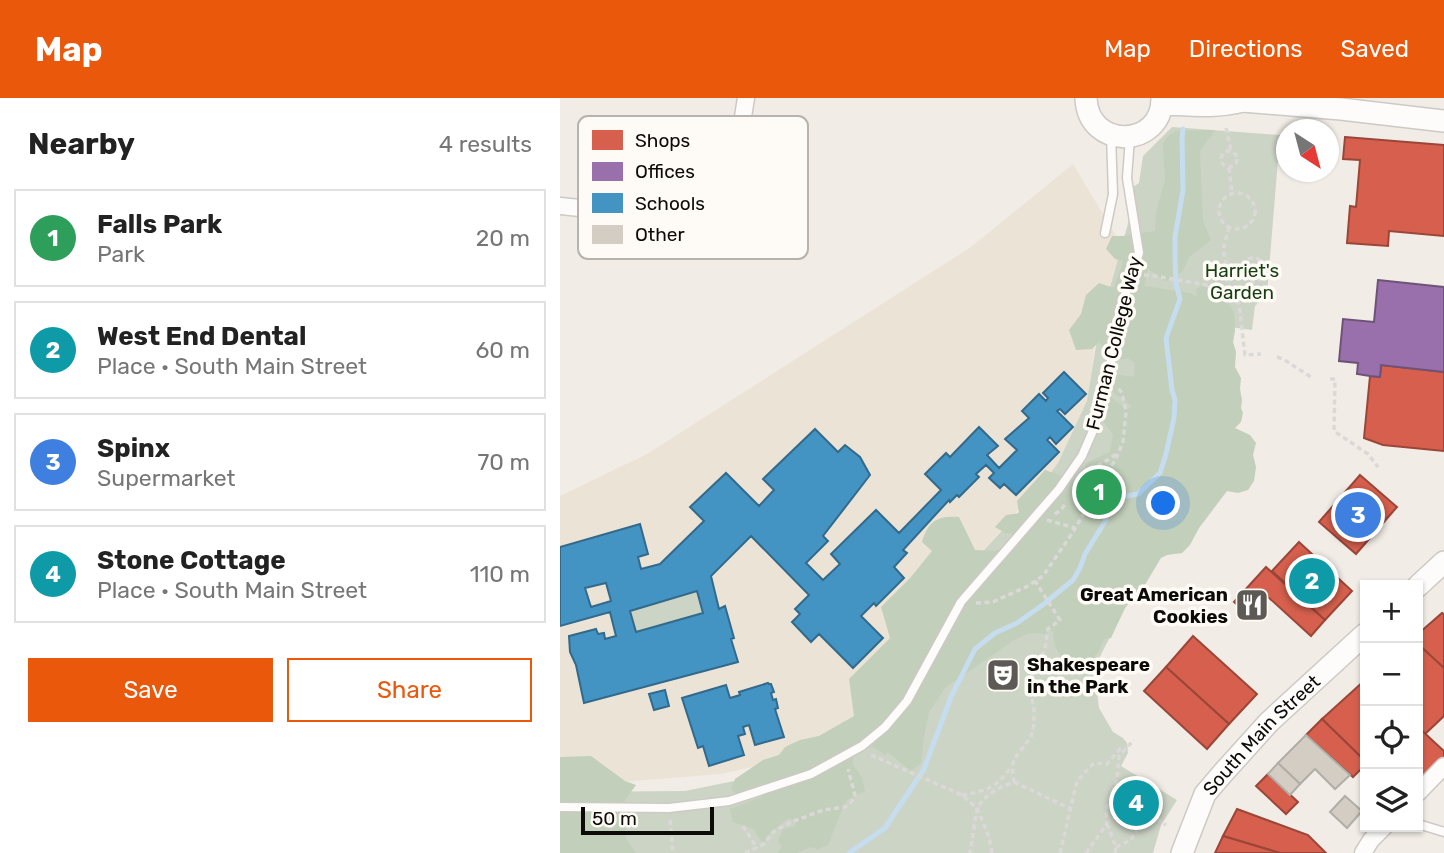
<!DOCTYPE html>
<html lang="en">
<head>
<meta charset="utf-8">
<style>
	:root { --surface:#fff; --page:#f6f6f6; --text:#222; --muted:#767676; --line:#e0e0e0; --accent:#ea580c }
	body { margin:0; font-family:Rubik,sans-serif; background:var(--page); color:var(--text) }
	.controls { position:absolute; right:21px; bottom:21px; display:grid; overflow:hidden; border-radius:0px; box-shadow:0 2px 5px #0004 }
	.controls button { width:63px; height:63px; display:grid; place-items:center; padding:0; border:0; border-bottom:2px solid var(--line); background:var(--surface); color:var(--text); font:35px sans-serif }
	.compass { position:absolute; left:716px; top:21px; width:63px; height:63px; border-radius:50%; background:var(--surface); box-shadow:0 2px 5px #0004; rotate:144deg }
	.scale { position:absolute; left:21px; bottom:18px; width:133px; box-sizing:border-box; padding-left:7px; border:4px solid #0d0b07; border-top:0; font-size:19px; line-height:24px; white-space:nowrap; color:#0d0b07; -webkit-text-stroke:5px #fefbf6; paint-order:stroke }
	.you { position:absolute; left:604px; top:406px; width:24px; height:24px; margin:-18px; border:5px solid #fff; border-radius:50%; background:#1a73e8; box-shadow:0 0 0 10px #1a73e833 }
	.badge { display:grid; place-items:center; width:46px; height:46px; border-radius:50%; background:var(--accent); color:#fff; font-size:23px; font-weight:700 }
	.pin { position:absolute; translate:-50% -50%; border:4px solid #fff; box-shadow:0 2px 7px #0006 }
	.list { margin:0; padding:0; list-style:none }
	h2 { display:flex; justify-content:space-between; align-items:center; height:91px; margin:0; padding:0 28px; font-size:30px }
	h2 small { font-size:23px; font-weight:400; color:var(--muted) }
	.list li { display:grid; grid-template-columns:46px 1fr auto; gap:21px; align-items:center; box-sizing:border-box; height:98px; margin:0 14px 14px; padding:0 14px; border:2px solid var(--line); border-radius:0px }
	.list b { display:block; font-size:26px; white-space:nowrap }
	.list p { margin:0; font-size:23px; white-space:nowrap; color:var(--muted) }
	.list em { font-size:23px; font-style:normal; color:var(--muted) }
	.actions { display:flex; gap:14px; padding:21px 28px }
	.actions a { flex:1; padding:16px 0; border:2px solid var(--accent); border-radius:0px; text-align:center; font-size:24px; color:var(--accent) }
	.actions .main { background:var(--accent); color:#fff }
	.icon { flex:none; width:38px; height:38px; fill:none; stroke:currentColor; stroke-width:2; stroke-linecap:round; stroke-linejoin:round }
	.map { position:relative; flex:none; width:884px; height:755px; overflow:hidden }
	header { display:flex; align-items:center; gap:42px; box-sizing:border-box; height:98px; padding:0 35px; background:var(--accent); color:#fff }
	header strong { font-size:33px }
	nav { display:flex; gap:38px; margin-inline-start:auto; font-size:24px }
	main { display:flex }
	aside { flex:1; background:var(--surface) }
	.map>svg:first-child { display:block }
</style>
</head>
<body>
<header>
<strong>Map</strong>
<nav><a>Map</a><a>Directions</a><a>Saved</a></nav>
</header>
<main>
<aside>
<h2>Nearby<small>4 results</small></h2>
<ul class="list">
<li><span class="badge" style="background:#2e9e5b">1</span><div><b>Falls Park</b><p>Park</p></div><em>20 m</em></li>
<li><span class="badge" style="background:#0f9aa8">2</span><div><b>West End Dental</b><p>Place · South Main Street</p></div><em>60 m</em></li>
<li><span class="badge" style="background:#3f7fe0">3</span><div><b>Spinx</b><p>Supermarket</p></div><em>70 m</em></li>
<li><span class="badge" style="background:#0f9aa8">4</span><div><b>Stone Cottage</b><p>Place · South Main Street</p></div><em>110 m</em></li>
</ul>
<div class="actions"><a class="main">Save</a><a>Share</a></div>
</aside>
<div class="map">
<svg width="884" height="755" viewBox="0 0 884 755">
	<rect width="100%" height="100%" fill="#f1ece6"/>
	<path fill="#ebe4d6" d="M513 66 564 151 535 246 528 302 498 365 424 452 354 546 333 593 241 658 161 676 0 689V398L87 356 411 149Z"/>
	<g fill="#ccd4c5">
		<path d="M612 29 720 37 707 196 695 208 692 232 670 229 589 479 565 510 534 570 539 610 553 634 563 640 567 645 568 655 561 668 617 702 601 727 593 755H0V694L125 693 224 673 315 621 393 486 468 404 498 365 527 303 539 229 569 122 573 89 579 85 583 58Z"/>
		<path d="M137 493 143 515 76 534 70 513Z"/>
	</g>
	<g fill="#c2cfba">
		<path d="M655 32 640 53 643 123 651 142 629 159 623 173 606 183 588 171 584 188 630 195 637 199 636 191 642 188 648 190 651 196 663 199 674 214 675 233 673 244 676 254 675 269 681 280 680 291 682 302 681 310 683 315 681 324 675 330 690 337 696 345 693 357 696 369 694 383 688 392 678 395 667 393 639 430 630 447 622 455 607 457 601 460 583 490 577 494 565 510 551 540 544 541 538 555 535 557 533 562C512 572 490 556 494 533H490L484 536 469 535 454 542 385 590 369 614 364 638 361 665 351 673 328 654 325 657 313 649 297 650 292 665 302 680 305 693 287 702 279 719 268 747 258 751 250 749 237 755H218L222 748 218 743 223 731 235 728 236 723 228 720 210 735 206 743H201L193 731 173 724 170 711 201 699 207 690H196L194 695 180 699 171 691 175 681 203 662 219 657 225 649 240 642 259 638 294 618 289 581 330 540 321 509 351 479 372 453 362 444C368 423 378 417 399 419L415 452 435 453 458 444 455 436 445 435 435 429 446 417 459 415 457 403 485 372 524 386 526 365 550 354 553 337 544 324 534 319 537 306 549 298 568 312 571 308 551 292 542 294 539 286 553 276 574 279 575 265 568 260 547 264 545 253 539 244 532 251 516 252 509 232 521 216 526 197 539 185 554 190 563 163 555 161 546 151 552 138H563L595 133 596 115 605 82 603 45 608 38 616 33Z"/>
		<path d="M31 658 65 683 76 687 63 705 66 741 76 755H0V659Z"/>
	</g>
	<g fill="#d6604d" stroke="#9a4638" stroke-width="2">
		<path d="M785 39 884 47V138L829 133 828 148 787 145 790 108 796 109 800 62 783 61Z"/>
		<path d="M821 267 884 274V353L823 347 804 340 810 278 820 279Z"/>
		<path d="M800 377 837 409 796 456 759 424Z"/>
		<path d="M739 444 792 493 765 522 712 473Z"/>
		<path d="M706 469 765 522 751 538 707 498 689 517 674 504Z"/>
		<path d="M882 515 884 516V570L858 546V536Z"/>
		<path d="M633 538 697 596 669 626 606 569Z"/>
		<path d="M858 546 884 570V618L865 636 858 629Z"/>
		<path d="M606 569 669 626 647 651 584 593Z"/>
		<path d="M805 582V663L762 621Z"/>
		<path d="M762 621 805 663V667L793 679 746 637Z"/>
		<path d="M858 629 884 653V661L858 687Z"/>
		<path d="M708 676 738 704 726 716 696 688Z"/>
		<path d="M677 711 748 737 766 755H720L663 738Z"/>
		<path d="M663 738 720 755H655Z"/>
	</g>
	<path fill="#9970ab" stroke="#6f527a" stroke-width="2" d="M818 182 884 189V274L821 267 820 279 810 278 797 276 798 265 779 263 783 221 814 224Z"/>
	<g fill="#4393c3" stroke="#336a8b" stroke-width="2" fill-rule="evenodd">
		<path d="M504 274 526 296 505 316 500 311 497 313 513 329 496 346 490 339 487 342 499 354 456 397 444 386 440 390 429 380 434 375 426 367 416 376 419 379 399 399 397 397 390 404 389 402 343 452 347 455 334 469 344 480 316 508 314 505 301 518 323 540 293 570 259 536 251 544 232 524 240 516 235 511 249 497 191 438 151 478 159 511 165 508 174 540 171 541 178 564 24 605 16 567 10 554 9 538 36 531 38 536 44 535 45 541 56 538 50 514 0 528V449L80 426 88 456 78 459 81 471 100 466 144 423 130 409 166 375 199 408 214 392 203 381 255 331 278 354 285 347 300 359 310 377 263 438 268 443 246 465 263 482 280 466 271 456 316 412 339 435 381 392 365 376 386 355 390 359 419 329 438 348 427 357 439 370 457 352 445 341 469 320 462 313 479 296 486 303 488 300 483 295ZM46 485 51 503 31 509 25 490ZM137 493 143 515 76 534 70 513Z"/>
		<path d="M208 585 209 586H211L214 594 211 595 213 602 216 601 218 610 215 611 224 639 195 647 189 627 183 629 185 636 178 638 184 657 149 668 143 648 138 650 122 600 166 587 170 600 180 597 179 594Z"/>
		<path d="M105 592 109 608 94 612 89 596Z"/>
	</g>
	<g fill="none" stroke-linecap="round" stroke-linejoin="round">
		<g stroke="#c6ddef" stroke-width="5">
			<path d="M554 411 560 399 578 396 600 375 606 356 614 320 615 302 612 292 606 240 620 201 616 186 615 161V139L623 92 622 40 623 31"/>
			<path d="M289 755 325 730 364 671 391 599 415 551 435 535 457 525 484 506 513 482 520 470 525 456 546 422"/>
		</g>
	</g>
	<g fill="#d4cdc4" stroke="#b1ada8" stroke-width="2">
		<path d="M746 637 790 677 775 691 755 671 740 686 718 665Z"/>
		<path d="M718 665 740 686 730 697 708 676Z"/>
		<path d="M578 688 590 695 574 722 561 715Z"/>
		<path d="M785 698 802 713 787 730 770 714Z"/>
	</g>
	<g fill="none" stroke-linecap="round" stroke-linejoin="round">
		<defs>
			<g id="service">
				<path d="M545 135 553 96 551 37"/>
				<path d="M0 709 109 710 169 703 251 676 302 648 325 629 347 603 401 504 499 391 522 358 535 328 545 297 560 211 579 155 567 80 570 40"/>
				<path d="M858 726 884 734"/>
			</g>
			<g id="minor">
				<path d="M0 108 166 125 186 0"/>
				<path d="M858 695 884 668"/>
				<path d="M803 755 811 742 824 729"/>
			</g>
			<g id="tertiary">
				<path d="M526 0C528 53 603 50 602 0"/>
				<path d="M677 0 683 3 781 11 884 23"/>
				<path d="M602 6C630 7 656 10 683 3"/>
				<path d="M858 488 884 464"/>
				<path id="s1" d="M622 755 645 696 663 675 709 624 805 536"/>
			</g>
		</defs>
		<use href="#service" stroke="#cdc9c4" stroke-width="11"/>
		<use href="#minor" stroke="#cdc9c4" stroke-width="19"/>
		<use href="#tertiary" stroke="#cdc9c4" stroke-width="24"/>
		<g stroke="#dbd9d8" stroke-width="3.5" stroke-dasharray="5 3.5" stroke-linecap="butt">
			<path d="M666 30 671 53"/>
			<circle cx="669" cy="61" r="8"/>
			<path d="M669 70 672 95"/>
			<circle cx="677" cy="113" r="18"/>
			<path d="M669 129 663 152 668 173 670 191 679 206 685 257 701 256"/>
			<circle cx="693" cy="172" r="12"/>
			<path d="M668 173H681"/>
			<path d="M584 177 595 178 670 191"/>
			<path d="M717 259 723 261 751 279"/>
			<path d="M770 281H775L774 333 808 356 818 369"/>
			<path d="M529 370 542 366 556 356"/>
			<path d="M495 416 502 411 506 404"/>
			<path d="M487 422 515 430"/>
			<path d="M416 505 433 504 468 488 483 478 513 434 528 408 535 389 555 363 563 344 566 314 562 295 558 290"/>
			<path d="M311 657 402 697 417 710 410 755"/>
			<path d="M454 684 511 711"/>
			<path d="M402 697C425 693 437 690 451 669"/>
			<path d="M110 722 113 755"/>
			<path d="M547 726 556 749 555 755"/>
			<path d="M183 728 197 750"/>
			<path d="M556 749 571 742 587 715 606 727"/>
			<path d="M185 755 204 746 213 734 229 725 263 712 285 709 292 703 295 697 288 671"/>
			<path d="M432 755 429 739 417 710C426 696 438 690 454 684L452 668 455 660 471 639 474 626V611L469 588 474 571 485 551 488 531 500 522 475 483"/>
			<path d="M500 755 517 683 534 665 547 666 560 651H566"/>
			<path d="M526 755 547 726 546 712 557 682 559 658 574 642"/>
		</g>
		<use href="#service" stroke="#fdfcfb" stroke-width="8"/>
		<use href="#minor" stroke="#fdfcfb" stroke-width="16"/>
		<use href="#tertiary" stroke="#fdfcfb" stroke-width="21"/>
	</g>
	<defs>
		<symbol id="restaurant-square" viewBox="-11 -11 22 22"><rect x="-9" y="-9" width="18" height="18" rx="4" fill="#5d5a55" stroke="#fefbf6"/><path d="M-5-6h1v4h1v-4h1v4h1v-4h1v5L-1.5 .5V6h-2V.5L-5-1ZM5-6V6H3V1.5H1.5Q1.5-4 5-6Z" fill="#fff"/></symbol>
		<symbol id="theatre-square" viewBox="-11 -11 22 22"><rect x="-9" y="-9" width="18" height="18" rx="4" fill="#5d5a55" stroke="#fefbf6"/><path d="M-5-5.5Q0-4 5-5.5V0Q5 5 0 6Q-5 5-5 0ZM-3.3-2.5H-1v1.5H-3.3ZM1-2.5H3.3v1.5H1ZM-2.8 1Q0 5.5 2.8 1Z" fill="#fff"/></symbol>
	</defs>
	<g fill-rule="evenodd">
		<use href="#restaurant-square" x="673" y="488" width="38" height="38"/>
		<use href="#theatre-square" x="424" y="558" width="38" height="38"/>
	</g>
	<g text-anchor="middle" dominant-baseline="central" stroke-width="7" stroke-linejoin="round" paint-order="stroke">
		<g font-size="19" fill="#183f12" stroke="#fefbf6">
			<text x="682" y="172">Harriet's<tspan x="682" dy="22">Garden</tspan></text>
		</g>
		<g font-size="19" fill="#0d0b07" stroke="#fefbf6">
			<text transform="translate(554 245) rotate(-76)">Furman College Way</text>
			<text stroke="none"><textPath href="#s1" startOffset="145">South Main Street</textPath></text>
		</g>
		<g font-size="19" font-weight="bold" fill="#0d0b07" stroke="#fefbf6" text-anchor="end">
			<text x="668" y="496">Great American<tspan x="668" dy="22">Cookies</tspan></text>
			<text x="467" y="566" text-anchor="start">Shakespeare<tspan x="467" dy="22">in the Park</tspan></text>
		</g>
	</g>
	<rect x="18" y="18" width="230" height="143" rx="10" fill="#fefbf6" stroke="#b6b3ae" stroke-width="2"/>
	<rect x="32" y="32" width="31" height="20" fill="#d6604d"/>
	<rect x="32" y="64" width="31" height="19" fill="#9970ab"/>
	<rect x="32" y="95" width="31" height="20" fill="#4393c3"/>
	<rect x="32" y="127" width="31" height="19" fill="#d4cdc4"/>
	<g font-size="19" fill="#0d0b07">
		<text x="75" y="49">Shops</text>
		<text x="75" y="80">Offices</text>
		<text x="75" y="112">Schools</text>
		<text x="75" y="143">Other</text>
	</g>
</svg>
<div class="controls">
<button>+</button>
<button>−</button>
<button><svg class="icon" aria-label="locate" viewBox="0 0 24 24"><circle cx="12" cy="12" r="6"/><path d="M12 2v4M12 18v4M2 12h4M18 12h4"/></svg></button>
<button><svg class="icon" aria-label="layers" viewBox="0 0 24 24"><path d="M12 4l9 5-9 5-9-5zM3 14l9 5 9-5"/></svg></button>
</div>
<svg class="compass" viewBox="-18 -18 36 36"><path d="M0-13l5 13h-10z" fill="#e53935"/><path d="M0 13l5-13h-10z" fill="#767676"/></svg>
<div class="scale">50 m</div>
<div class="you"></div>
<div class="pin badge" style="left:539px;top:394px;background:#2e9e5b">1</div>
<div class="pin badge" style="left:752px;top:483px;background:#0f9aa8">2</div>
<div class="pin badge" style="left:798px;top:417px;background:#3f7fe0">3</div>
<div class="pin badge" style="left:576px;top:705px;background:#0f9aa8">4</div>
</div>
</main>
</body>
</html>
